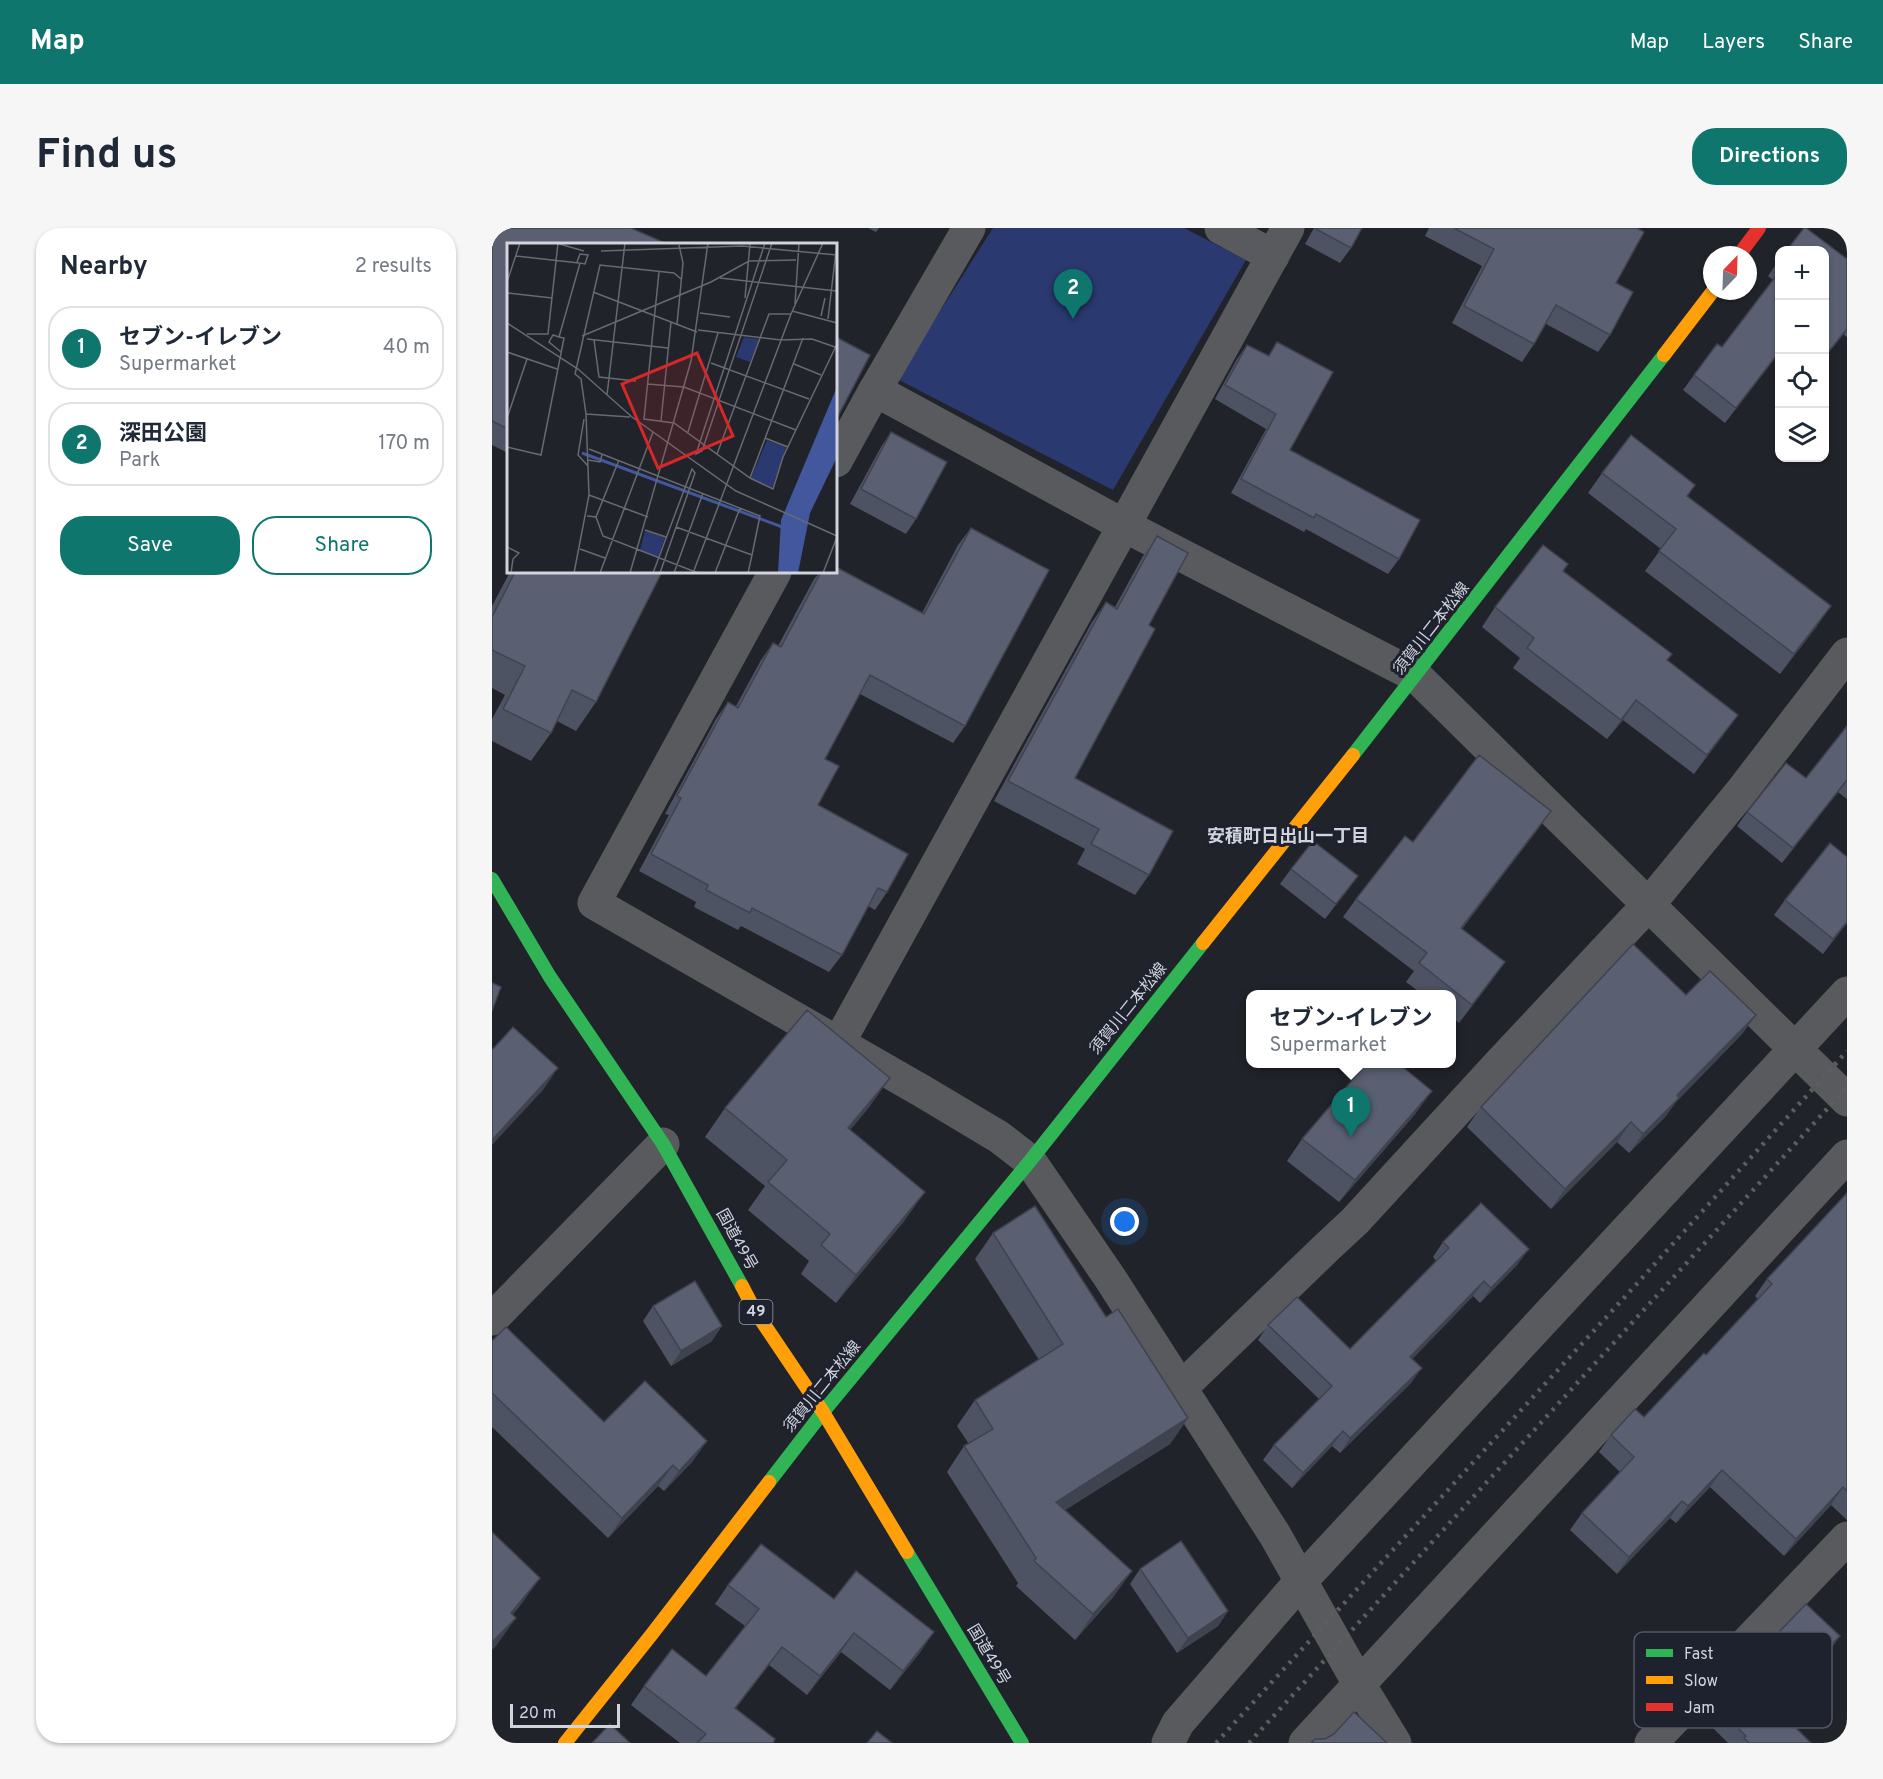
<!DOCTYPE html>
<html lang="en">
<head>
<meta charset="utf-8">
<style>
	:root { --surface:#fff; --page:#f6f6f7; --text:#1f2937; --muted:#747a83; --line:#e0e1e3; --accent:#0f766e }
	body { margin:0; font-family:Overpass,"Noto Sans JP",sans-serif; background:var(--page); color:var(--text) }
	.controls { position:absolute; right:18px; top:18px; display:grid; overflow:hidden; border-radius:12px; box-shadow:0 2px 4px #0004 }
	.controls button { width:54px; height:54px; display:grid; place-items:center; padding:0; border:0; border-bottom:2px solid var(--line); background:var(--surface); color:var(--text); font:30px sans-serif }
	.compass { position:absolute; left:1211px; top:18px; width:54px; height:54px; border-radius:50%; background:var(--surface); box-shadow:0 2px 4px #0004; rotate:23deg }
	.scale { position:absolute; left:18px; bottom:15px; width:110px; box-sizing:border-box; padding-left:6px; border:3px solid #d1d4dd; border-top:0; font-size:16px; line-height:21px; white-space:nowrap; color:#d1d4dd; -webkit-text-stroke:4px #1d222e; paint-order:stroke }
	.you { position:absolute; left:633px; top:994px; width:21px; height:21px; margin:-15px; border:4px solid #fff; border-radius:50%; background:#1a73e8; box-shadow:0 0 0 9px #1a73e833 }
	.badge { display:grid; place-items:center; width:39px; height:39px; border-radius:50%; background:var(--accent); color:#fff; font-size:20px; font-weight:700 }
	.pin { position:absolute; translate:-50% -50px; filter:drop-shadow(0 2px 3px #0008) }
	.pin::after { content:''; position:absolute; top:32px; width:21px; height:18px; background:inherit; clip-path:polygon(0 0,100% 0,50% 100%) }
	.popup { position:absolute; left:754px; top:762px; width:210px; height:78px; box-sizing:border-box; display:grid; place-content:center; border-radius:12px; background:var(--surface); filter:drop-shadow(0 2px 4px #0005); font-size:20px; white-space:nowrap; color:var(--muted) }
	.popup b { font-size:22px; color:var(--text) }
	.popup::after { content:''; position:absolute; left:50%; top:100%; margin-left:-12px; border:12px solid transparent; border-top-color:var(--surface) }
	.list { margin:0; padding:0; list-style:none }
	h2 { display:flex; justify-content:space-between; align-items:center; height:78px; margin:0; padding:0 24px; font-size:26px }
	h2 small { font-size:20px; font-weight:400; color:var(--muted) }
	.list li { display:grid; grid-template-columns:39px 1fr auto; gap:18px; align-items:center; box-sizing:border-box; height:84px; margin:0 12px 12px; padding:0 12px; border:2px solid var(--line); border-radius:24px }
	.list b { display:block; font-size:22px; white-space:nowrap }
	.list p { margin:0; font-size:20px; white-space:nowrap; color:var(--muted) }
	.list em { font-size:20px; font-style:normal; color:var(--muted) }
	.actions { display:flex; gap:12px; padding:18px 24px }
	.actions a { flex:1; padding:14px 0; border:2px solid var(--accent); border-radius:24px; text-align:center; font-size:21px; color:var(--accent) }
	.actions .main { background:var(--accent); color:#fff }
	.icon { flex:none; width:33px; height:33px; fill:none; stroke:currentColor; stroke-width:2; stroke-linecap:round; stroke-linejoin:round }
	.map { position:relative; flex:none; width:1355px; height:1515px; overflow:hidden; border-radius:24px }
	header { display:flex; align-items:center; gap:36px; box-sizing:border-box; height:84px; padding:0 30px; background:var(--accent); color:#fff }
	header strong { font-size:28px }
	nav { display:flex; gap:33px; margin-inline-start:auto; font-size:21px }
	.intro { display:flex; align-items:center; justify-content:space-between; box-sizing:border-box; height:144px; padding:0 36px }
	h1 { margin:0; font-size:42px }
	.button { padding:15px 27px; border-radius:24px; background:var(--accent); color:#fff; font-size:21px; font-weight:700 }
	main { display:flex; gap:36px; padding:0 36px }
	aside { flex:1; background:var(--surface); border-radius:24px; box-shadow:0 2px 4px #0004 }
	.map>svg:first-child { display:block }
</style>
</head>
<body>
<header>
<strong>Map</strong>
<nav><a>Map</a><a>Layers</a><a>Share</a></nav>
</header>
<div class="intro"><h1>Find us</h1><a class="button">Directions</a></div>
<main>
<aside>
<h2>Nearby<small>2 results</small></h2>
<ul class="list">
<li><span class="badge">1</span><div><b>セブン-イレブン</b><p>Supermarket</p></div><em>40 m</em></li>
<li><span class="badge">2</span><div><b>深田公園</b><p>Park</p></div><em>170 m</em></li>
</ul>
<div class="actions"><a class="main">Save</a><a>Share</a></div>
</aside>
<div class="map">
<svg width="1355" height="1515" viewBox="0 0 1355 1515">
	<rect width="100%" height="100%" fill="#21232a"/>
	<path fill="#2a3970" d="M501 0H692L754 32 621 262 405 151Z"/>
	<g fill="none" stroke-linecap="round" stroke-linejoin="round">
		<g stroke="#595a5d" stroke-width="33">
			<path d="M729 0 781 28"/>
			<path d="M383 162 633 298 924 448 1355 872"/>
			<path d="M344 233 383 162 477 0"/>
			<path d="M283 344 102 675 430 863 507 909 538 933 618 1050 783 1307 867 1456 903 1515"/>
			<path d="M346 816 796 0"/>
			<path d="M0 1091 171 916"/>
			<path d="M689 1160 833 1021 863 993 1009 834 1157 676 1249 564 1355 426"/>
			<path d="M676 1515 686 1495 809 1353 1355 765"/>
			<path d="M813 1515 1355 928"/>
			<path d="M1159 1515 1355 1310"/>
		</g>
		<g stroke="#30b455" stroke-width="14">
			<path d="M861 527 1172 127"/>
			<path d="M0 651 58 749 171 916 250 1058"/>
			<path d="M277 1254 331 1184 538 933 711 715"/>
			<path d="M415 1324 530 1515"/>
		</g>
		<g stroke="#ff9f0a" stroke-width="14">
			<path d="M1172 127 1221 63"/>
			<path d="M711 715 861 527"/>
			<path d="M250 1058 263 1083 331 1184 415 1324"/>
			<path d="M73 1515 160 1406 277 1254"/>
		</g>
		<path stroke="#e5322d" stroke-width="14" d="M1247 27 1267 0"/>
		<g stroke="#5c5e61" stroke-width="4.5" stroke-dasharray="3 6" stroke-linecap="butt">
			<path d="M724 1515 1141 1060 1355 823"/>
			<path d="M757 1515 1355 859"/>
		</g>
	</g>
	<g fill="#4d5362">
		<path d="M0 0 16 16V225L0 217Z"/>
		<path d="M376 0H387L384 4Z"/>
		<path d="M822 0H870L859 20 848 35 813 16Z"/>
		<path d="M937 0H1145L1124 55 1118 107 1106 124 1054 96 1042 116 1030 134 960 95 990 38 933 8Z"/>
		<path d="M1355 31V109L1352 107Z"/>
		<path d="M1287 32V125L1233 195 1191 162 1202 147 1230 119 1281 52 1276 48Z"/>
		<path d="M785 114 798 222 907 331 896 346 814 301 812 304 739 265 774 201 723 171 745 131 755 117 776 128Z"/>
		<path d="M399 204 424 291 414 306 358 276 389 219Z"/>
		<path d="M1110 245 1203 257 1196 268 1325 398 1288 446 1153 343 1169 321 1096 265Z"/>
		<path d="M479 300 473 498 461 515 368 466 333 531 326 577 395 664 383 682 376 678 350 727 337 744 249 698 246 702 202 679 204 674 147 643 177 587 173 586 224 491 236 474 244 478 269 432 281 415 286 418 322 351 328 344H344L430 385 466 317Z"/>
		<path d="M665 308 657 397 583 550 657 647 643 667 585 636 593 621 502 573 600 394 614 374 623 379 651 328Z"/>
		<path d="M1071 343 1175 433 1232 506 1202 546 1131 492 1115 511 1021 440 1028 430 990 399 1003 379Z"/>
		<path d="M18 344H170L104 474 84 503 65 493 59 505 39 533 0 513V491L13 467 0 460V378Z"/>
		<path d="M1355 498V571L1346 564 1290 635 1245 598 1255 584 1314 550Z"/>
		<path d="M1059 583 1046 601 970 701 1000 752 967 795 960 789V766H930L914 754 922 743 851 689 864 671 921 614Z"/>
		<path d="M799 641 866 648 833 691 788 656Z"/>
		<path d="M1293 672 1355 695 1331 726 1282 687Z"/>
		<path d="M1194 767 1264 787 1250 806 1184 874 1173 889 1137 925 1125 914 1059 981 975 899 989 879Z"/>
		<path d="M378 878 358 902 413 992 344 1075 309 1046 317 1033 256 982 273 958 213 909 233 880Z"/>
		<path d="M924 885 847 974 795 933 810 911Z"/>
		<path d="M1355 965V1292L1339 1277 1292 1328 1218 1259 1184 1295 1178 1290 1125 1346 1078 1302 1090 1285 1128 1244 1107 1224 1119 1207 1152 1189 1214 1127 1266 1071 1263 1068 1275 1051Z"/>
		<path d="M501 1005 614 1089 696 1190 678 1216 573 1282 622 1368 583 1412 524 1358 526 1355 455 1244 472 1218 477 1216 465 1198 483 1172 547 1132 483 1031Z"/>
		<path d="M951 1014 1026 1036 988 1075 981 1068 920 1131 919 1155 848 1225 840 1218 800 1260 771 1232 782 1217 827 1171 766 1112 776 1097 858 1121 944 1033 941 1029Z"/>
		<path d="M161 1078 220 1113 179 1138 151 1093Z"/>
		<path d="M0 1113 112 1194 201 1233 172 1263 166 1258 116 1310 0 1199Z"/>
		<path d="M648 1341 736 1383 726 1398 685 1425 638 1356Z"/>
		<path d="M236 1357 342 1371 429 1423 398 1462 349 1424 315 1467 277 1437 244 1480 281 1515H188L139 1477 152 1458 214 1448 253 1398 223 1376Z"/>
		<path d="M1348 1408 1337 1423 1282 1478 1319 1515H1236L1210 1489 1220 1474Z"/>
	</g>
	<g fill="#3f4350">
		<path d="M1355 101V102L1332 131V129Z"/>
		<path d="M1287 124V125L1233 195 1244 180Z"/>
		<path d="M1339 378 1325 398 1288 446 1302 426Z"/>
		<path d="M1144 472 1131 492 1115 511 1129 492Z"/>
		<path d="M1246 487 1232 506 1202 546 1215 527Z"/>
		<path d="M1355 552 1346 564 1290 635 1301 620Z"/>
		<path d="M1059 583 1046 601 956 719 969 700Z"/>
		<path d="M866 648 855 663 833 691 844 676Z"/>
		<path d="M1355 694V695L1331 726 1341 711Z"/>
		<path d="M1013 734 1000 752 967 795 980 777Z"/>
		<path d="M1264 787 1250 806 1184 874 1173 889 1137 925 1151 906 1185 867Z"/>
		<path d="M66 840 51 862 0 917V912Z"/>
		<path d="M398 850 378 878 336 928 356 900Z"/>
		<path d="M940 863 924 885 847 974 863 952Z"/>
		<path d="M1139 894 1125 914 1059 981 1073 961Z"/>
		<path d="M433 964 413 992 344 1075 364 1047Z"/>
		<path d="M1037 1021 1026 1036 988 1075 999 1060Z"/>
		<path d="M992 1053 981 1068 908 1144 918 1129Z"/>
		<path d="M230 1098 220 1113 179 1138 189 1123Z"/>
		<path d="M930 1140 919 1155 848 1225 858 1210Z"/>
		<path d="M696 1190 678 1216 546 1299 564 1274Z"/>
		<path d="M851 1203 840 1218 800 1260 811 1245Z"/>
		<path d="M215 1213 201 1233 172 1263 187 1243Z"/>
		<path d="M181 1237 166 1258 116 1310 130 1290Z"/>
		<path d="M1230 1242 1218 1259 1184 1295 1196 1278Z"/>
		<path d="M1351 1259 1339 1277 1292 1328 1304 1311Z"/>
		<path d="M1190 1273 1178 1290 1125 1346 1137 1329Z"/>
		<path d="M640 1343 622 1368 583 1412 601 1386Z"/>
		<path d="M48 1350 28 1378 0 1412 19 1385Z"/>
		<path d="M736 1383 726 1398 685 1425 696 1410Z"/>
		<path d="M24 1390 4 1418 0 1422V1414Z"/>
		<path d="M442 1404 429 1423 398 1462 411 1443Z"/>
		<path d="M362 1405 349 1424 315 1467 328 1448Z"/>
		<path d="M1348 1408 1337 1423 1269 1491 1280 1476Z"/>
		<path d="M290 1419 277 1437 230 1498 243 1480Z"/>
	</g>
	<g fill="#5a6072" stroke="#3f4350" stroke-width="1.5">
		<path d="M0 0H139L173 15 181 16H16V201L0 193Z"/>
		<path d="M824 0H870L859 20 824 1Z"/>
		<path d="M962 0H1145L1152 4 1124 55 1141 64 1118 107 1064 77 1042 116 972 78 1002 21Z"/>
		<path d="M1312 0H1314L1355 31V101L1332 129V22H1295Z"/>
		<path d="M1287 44V124L1244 180 1202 147 1225 116 1230 119Z"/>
		<path d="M344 109 378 127 344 192Z"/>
		<path d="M785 114 841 144 798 222 928 292 907 331 824 286 822 290 749 251 784 186 733 157 755 117 777 128Z"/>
		<path d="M399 204 455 234 424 291 369 261Z"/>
		<path d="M1139 207 1203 257 1195 268 1339 378 1302 426 1167 323 1184 301 1110 245Z"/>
		<path d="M479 300 557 342 473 498 378 447 333 531 347 538 326 577 416 626 395 664 386 660 350 727 260 680 258 685 214 662 216 657 159 626 189 570 185 568 236 474 246 480 281 415 289 419 329 344H344V339L432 386Z"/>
		<path d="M665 308 696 325 657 397 663 401 583 550 681 603 657 647 599 616 607 601 516 553 614 374 625 381Z"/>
		<path d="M1051 317 1076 336 1071 343 1180 426 1175 432 1246 487 1215 527 1144 472 1129 492 1035 420 1042 410 1003 379Z"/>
		<path d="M23 344H170L104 474 80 462 59 505 11 481 33 438 0 422V389Z"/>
		<path d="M1355 498V552L1301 620 1255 584 1294 535 1314 550Z"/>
		<path d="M987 527 1059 583 969 700 1013 734 980 777 927 735 935 725 864 671 913 608 921 614Z"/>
		<path d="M821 613 866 648 844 676 799 641Z"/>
		<path d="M1338 615 1355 629V694L1341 711 1293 672Z"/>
		<path d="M1141 716 1194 767 1218 743 1264 787 1185 867 1187 870 1151 906 1139 894 1073 961 989 879Z"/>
		<path d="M0 755 9 759 0 783Z"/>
		<path d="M315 782 398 850 356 900 433 964 364 1047 329 1017 338 1006 276 954 295 932 233 880Z"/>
		<path d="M21 799 66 840 0 912V822Z"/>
		<path d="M874 836H907L940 863 863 952 810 911Z"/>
		<path d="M1355 965V1263L1351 1259 1304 1311 1230 1242 1196 1278 1190 1273 1137 1329 1090 1285 1142 1229 1119 1207 1143 1181 1152 1189 1212 1125 1214 1127 1280 1056 1275 1051Z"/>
		<path d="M989 975 1037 1021 999 1060 992 1053 918 1129 930 1140 858 1210 851 1203 811 1245 782 1217 840 1158 776 1097 805 1069 858 1121 957 1020 951 1014Z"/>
		<path d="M543 978 614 1089 626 1081 696 1190 564 1274 640 1343 601 1386 542 1333 544 1330 472 1218 501 1201 483 1172 571 1116 501 1005Z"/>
		<path d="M203 1053 230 1098 189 1123 161 1078Z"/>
		<path d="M14 1099 112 1194 153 1153 215 1213 187 1243 181 1237 130 1290 0 1165V1113Z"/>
		<path d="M0 1304 48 1350 19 1385 24 1390 0 1414Z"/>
		<path d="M689 1313 736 1383 696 1410 648 1341Z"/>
		<path d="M269 1316 342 1371 364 1343 442 1404 411 1443 362 1405 328 1448 290 1419 243 1480 283 1511 281 1515H205L214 1506 152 1458 180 1421 214 1448 267 1381 236 1357Z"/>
		<path d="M1314 1376 1348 1408 1280 1476 1319 1515H1257L1252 1510 1254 1508 1220 1474Z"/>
		<path d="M862 1484 895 1515H819L823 1511H833L842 1506Z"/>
		<path d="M118 1496 138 1515H100Z"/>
		<path d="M385 1503 400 1515H375Z"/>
	</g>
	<g text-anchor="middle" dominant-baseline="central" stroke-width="6" stroke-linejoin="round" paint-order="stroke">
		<rect fill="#1d222e" stroke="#9b9fa8" stroke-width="1.5" x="247.5" y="1072" width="33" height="24" rx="4.5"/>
		<g font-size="15" font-weight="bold" fill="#d1d4dd">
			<text x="264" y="1084">49</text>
		</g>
		<g font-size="16" fill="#d1d4dd" stroke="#1d222e">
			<text transform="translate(940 401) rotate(-52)">須賀川二本松線</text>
			<text transform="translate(637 781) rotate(-51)">須賀川二本松線</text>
			<text transform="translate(244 1012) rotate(61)">国道49号</text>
			<text transform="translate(331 1159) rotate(-51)">須賀川二本松線</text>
			<text transform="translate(496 1427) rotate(59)">国道49号</text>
		</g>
		<g font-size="18" font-weight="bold" fill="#d1d4dd" stroke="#1d222e">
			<text x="796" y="609">安積町日出山一丁目</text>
		</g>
	</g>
	<g transform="translate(15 15)">
		<rect width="330" height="330" fill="#21232a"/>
		<path d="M237 94 252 96 243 119 229 114ZM260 197 279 204 265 245 244 235ZM138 288 158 294 151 314 133 307Z" fill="#2a3970"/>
		<path d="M330 144V214L303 270 291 330H271L274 277Z" fill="#43579d"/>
		<path fill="none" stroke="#43579d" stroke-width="3" d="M75 210 278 285"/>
		<path fill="none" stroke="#676a72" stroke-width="1.5" d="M49 0 77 8M258 0 189 211 195 208 265 0M94 8 235 3 330 12M9 13 72 20M152 29 137 176 167 180 243 235 266 246 276 214 330 101M213 35 330 48M0 39 13 0M86 49 190 89M0 50 45 55M238 55 243 1M288 61 292 0M285 68 330 80M193 70 223 74M314 73 318 55M321 76 330 0M0 80 71 126 125 174 229 248 330 293M170 81 176 20 172 2M191 87 274 97 305 96 328 104M20 91H41L51 0M75 93 204 39 242 18 289 17M52 94 73 20 78 21 81 12 73 11 70 19M52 94 46 92 42 99 54 109M80 96 161 105M87 97 92 134 129 138M0 109 50 126M204 120 302 156M287 121 314 132M140 141 177 144 289 187M100 152 118 0M79 171 123 174M0 175 20 116M77 176 71 212 81 223M154 178 164 79M181 189 211 90M258 195 281 204M0 204 34 212 57 95 52 94M82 206 253 273 245 312M210 211 262 71H284M81 217 93 219 95 212M243 235 296 95M82 252 141 274M80 273 89 274 96 293 191 330M89 274 112 217M169 284 245 312 241 330M138 287 159 294M0 304 12 310 6 316 4 330M73 306 98 315M67 330 82 252 79 171 74 136 68 131 93 22 167 30 174 36M93 330 146 189M123 330 184 118 201 0M146 330 185 226 188 230 153 330M167 330 196 250M186 330 284 71 316 0M208 330 233 265M316 330 330 294"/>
		<path fill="#d62828" fill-opacity="0.15" stroke="#d62828" stroke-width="3" d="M190 110 226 193 151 225 115 141Z"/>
		<rect width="330" height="330" fill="none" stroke="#d1d4dd" stroke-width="3"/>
	</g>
	<rect x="1142" y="1404" width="198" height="96" rx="9" fill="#1d222e" stroke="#535763" stroke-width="1.5"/>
	<rect x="1154" y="1421" width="27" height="8" fill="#30b455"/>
	<rect x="1154" y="1448" width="27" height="8" fill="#ff9f0a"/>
	<rect x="1154" y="1475" width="27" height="8" fill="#e5322d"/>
	<g font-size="16" fill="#d1d4dd">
		<text x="1192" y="1431">Fast</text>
		<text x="1192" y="1458">Slow</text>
		<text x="1192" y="1485">Jam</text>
	</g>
</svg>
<div class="controls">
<button>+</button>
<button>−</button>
<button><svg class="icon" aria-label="locate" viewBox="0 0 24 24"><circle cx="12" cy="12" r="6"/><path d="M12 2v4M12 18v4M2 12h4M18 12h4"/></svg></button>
<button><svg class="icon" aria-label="layers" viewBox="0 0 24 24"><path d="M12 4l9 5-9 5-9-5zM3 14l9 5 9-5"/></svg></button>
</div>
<svg class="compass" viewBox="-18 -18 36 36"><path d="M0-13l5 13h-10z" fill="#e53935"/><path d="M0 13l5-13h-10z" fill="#747a83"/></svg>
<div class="scale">20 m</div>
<div class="you"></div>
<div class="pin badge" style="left:859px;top:909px">1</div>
<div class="popup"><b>セブン-イレブン</b>Supermarket</div>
<div class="pin badge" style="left:581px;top:91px">2</div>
</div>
</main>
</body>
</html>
